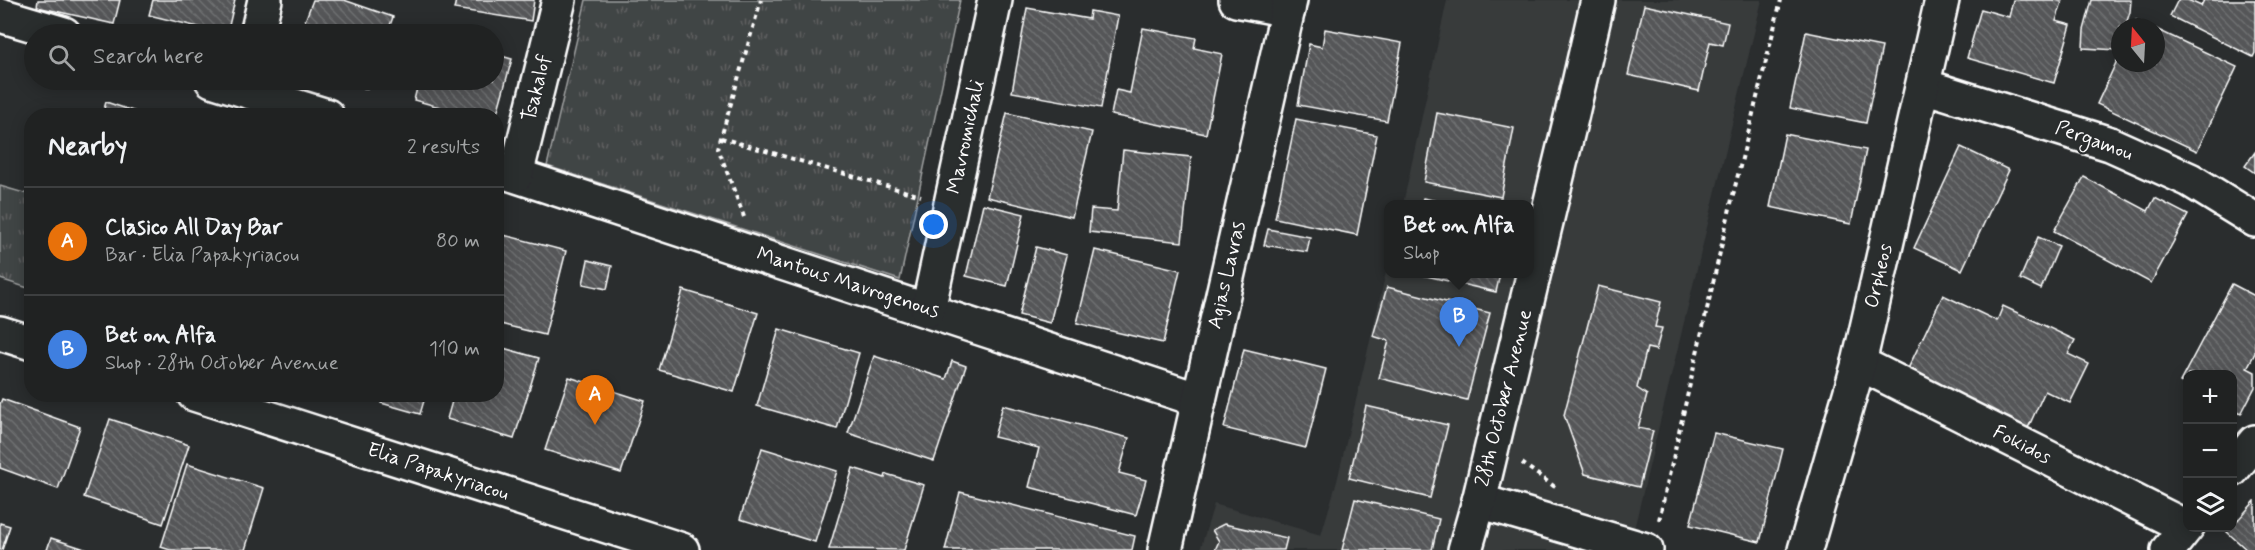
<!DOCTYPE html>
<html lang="en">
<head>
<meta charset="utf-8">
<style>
	:root { --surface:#202222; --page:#282a2a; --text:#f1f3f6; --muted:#a2a4a5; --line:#3d3f40; --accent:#db2777 }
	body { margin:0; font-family:Mynerve,sans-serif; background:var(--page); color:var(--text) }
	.controls { position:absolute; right:18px; bottom:18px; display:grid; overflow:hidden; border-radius:12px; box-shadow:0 3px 15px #0003 }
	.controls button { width:54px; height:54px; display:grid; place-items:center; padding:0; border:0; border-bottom:2px solid var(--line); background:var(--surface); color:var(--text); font:30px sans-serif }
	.compass { position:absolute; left:2111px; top:18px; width:54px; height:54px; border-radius:50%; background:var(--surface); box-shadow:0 3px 15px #0003; rotate:342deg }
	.you { position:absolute; left:934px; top:225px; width:21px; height:21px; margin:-15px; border:4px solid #fff; border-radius:50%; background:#1a73e8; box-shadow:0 0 0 9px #1a73e833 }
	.badge { display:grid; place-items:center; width:39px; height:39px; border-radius:50%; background:var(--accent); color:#fff; font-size:20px; font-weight:700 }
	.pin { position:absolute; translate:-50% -50px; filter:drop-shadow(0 2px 3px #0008) }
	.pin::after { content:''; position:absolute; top:32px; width:21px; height:18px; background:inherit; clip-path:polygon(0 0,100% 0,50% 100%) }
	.popup { position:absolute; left:1384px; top:200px; width:150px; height:78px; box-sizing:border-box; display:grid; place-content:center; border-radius:12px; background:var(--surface); filter:drop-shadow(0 2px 4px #0005); font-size:20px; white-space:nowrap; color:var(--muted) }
	.popup b { font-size:22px; color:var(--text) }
	.popup::after { content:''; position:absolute; left:50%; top:100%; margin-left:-12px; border:12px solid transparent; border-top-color:var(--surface) }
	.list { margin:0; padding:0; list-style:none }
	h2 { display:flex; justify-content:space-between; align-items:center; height:78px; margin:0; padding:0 24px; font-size:26px }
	h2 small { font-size:20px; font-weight:400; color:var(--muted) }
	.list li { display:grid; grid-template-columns:39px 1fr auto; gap:18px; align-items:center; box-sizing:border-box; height:108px; padding:0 24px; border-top:2px solid var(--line) }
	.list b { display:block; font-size:22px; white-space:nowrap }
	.list p { margin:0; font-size:20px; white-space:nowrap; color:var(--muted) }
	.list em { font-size:20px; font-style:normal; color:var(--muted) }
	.icon { flex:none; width:33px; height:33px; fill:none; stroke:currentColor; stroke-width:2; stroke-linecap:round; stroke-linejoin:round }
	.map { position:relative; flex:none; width:2255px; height:550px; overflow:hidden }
	.search { position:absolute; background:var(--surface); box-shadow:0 3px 15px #0003; left:24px; top:24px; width:480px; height:66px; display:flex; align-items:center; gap:15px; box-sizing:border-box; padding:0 21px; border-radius:33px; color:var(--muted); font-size:22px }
	.panel { position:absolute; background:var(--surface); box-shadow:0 3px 15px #0003; left:24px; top:108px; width:480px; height:294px; border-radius:24px }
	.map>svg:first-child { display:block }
</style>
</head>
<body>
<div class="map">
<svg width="2255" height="550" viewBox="0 0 2255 550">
	<defs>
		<pattern id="grass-tufts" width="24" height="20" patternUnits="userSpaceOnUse" patternTransform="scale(1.5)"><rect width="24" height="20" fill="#414445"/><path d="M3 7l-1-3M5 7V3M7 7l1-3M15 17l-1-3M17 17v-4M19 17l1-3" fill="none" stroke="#5e6061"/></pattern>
		<pattern id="building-back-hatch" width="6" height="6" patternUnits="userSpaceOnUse" patternTransform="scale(1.5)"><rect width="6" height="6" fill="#555758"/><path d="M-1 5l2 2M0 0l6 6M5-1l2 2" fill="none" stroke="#6e7071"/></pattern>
	</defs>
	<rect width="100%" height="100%" fill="#2a2d2e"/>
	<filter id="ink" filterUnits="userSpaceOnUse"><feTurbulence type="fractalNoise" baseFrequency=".0167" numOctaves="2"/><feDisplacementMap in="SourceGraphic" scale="12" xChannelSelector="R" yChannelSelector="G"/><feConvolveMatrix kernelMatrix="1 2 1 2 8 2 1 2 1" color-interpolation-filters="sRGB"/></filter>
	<g filter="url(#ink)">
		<path fill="#373a3b" d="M1447 0H1762L1629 550H1200L1214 504 1321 535 1337 481 1388 264V274H1530V204H1403Z"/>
		<g fill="url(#grass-tufts)" stroke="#a0a2a2" stroke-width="1.5">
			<path d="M586 0H960L900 280 547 166Z"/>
			<path d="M0 186 31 195V289L0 279Z"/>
		</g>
		<g fill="url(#building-back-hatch)" stroke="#fff" stroke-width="1.5">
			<path d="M38 0H120L114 24 37 7Z"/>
			<path d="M153 0H235L227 34 149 15Z"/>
			<path d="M313 0H344L393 17 387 34H300Z"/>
			<path d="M456 0H534L531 21 454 9Z"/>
			<path d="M2013 0H2054L2062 2 2056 21 2071 25 2054 83 1967 58 1981 9 2009 17Z"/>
			<path d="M2092 0H2131L2130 12 2125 27H2120L2118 50 2083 48 2084 30Z"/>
			<path d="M2178 0H2188L2201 6 2204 0H2255V53L2253 57 2170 16Z"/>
			<path d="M1644 5 1728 23 1723 45 1710 42 1699 91 1628 75Z"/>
			<path d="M1027 8 1089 19 1090 11 1118 16 1101 108 1012 92Z"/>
			<path d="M2136 20 2151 27H2133Z"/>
			<path d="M1143 28 1196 38 1194 48 1222 54 1206 134 1111 115 1116 90 1130 93Z"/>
			<path d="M1325 29 1402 43 1387 121 1298 105 1309 44 1322 47Z"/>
			<path d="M2156 29 2237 67 2197 151 2097 104 2120 54V63H2156Z"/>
			<path d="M1806 32 1882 47 1866 123 1790 108Z"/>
			<path d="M494 54 512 59 496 117 472 116 414 100 419 80H494Z"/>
			<path d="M340 80H371L367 89Z"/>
			<path d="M106 102 148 116H102Z"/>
			<path d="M1007 113 1092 132 1072 217 987 197Z"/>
			<path d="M1437 113 1514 128 1501 197 1424 182Z"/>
			<path d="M1296 119 1377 135 1357 235 1275 218Z"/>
			<path d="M1785 134 1866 150 1851 224 1770 207Z"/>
			<path d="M1961 147 2009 170 1962 270 1914 248Z"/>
			<path d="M1123 150 1191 157 1182 242 1089 232 1091 209 1117 211Z"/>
			<path d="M2255 152V173L2245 166Z"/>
			<path d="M2084 177 2148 211 2155 198 2188 215 2151 283 2054 231Z"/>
			<path d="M1423 198 1451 204H1421Z"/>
			<path d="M983 204 1024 214 1007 286 966 276Z"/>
			<path d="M1268 229 1310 237 1307 252 1264 245Z"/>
			<path d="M496 233 566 251 545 335 496 323Z"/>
			<path d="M2038 237 2059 246 2041 289 2020 279Z"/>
			<path d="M1036 247 1067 255 1050 323 1019 315Z"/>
			<path d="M1095 250 1180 270 1163 343 1077 323Z"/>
			<path d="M588 260 612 266 607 289 583 284Z"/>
			<path d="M1418 274H1500L1496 292Z"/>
			<path d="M2232 284 2255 296V353L2247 368 2255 372V387L2241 414 2232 409V374H2188V386L2180 382Z"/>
			<path d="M1598 286 1661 302 1655 327 1662 328 1656 350 1647 348 1637 388 1647 395 1638 428 1653 431 1639 487 1585 474 1564 415Z"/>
			<path d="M1387 287 1490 313 1467 400 1379 378 1389 341 1373 336Z"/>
			<path d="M683 290 758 313 734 392 659 370Z"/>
			<path d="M1943 295 1997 321 2003 306 2075 340 2068 354 2089 364 2070 403 2045 391 2028 428 1907 371Z"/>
			<path d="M779 329 859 353 837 429 757 406Z"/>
			<path d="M496 346 539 358 514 439 447 419 454 394H496Z"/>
			<path d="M1244 349 1326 369 1306 448 1224 428Z"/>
			<path d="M874 356 946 379 952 361 966 366 934 461 848 433Z"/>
			<path d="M569 377 645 401 621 473 545 450Z"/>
			<path d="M384 394H426L420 414 381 403Z"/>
			<path d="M2 399 80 427 58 489 0 468V404Z"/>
			<path d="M1003 405 1129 438 1119 473 1146 480 1136 515 1029 487 1039 448 994 437Z"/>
			<path d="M1366 406 1448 425 1430 498 1349 478Z"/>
			<path d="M110 419 189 445 163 524 84 497Z"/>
			<path d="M1714 433 1783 449 1760 542 1690 525Z"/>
			<path d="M762 448 837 471 815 542 740 519Z"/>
			<path d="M187 464 264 488 245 550H170L161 547Z"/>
			<path d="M853 468 885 478 886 474 924 485 904 550 829 549Z"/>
			<path d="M960 492 1135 536 1132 550H945Z"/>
			<path d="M1355 499 1439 519 1432 550H1342Z"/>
			<path d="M2255 501V550H2247L2227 532Z"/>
			<path d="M0 523 10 526 2 550H0Z"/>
			<path d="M1224 524 1287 538 1284 550H1215L1219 541 1212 530Z"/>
			<path d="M51 538 88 550H47Z"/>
		</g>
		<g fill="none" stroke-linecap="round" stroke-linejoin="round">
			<defs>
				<g id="minor">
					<path d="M1236 0 1288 10"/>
					<path d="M0 15 64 34"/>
					<path d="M257 34 265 0"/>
					<path d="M212 80 327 116"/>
					<path d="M1924 86 2110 144 2190 180 2255 220"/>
					<path d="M496 169 1199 400"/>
					<path d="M516 175 559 0"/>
					<path d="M928 310 995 0"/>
					<path d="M1859 363 2186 527"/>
					<path d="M2232 470 2255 442"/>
					<path d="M1479 501 1646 550"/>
					<path d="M1165 550 1290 0"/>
					<path d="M1805 550 1859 363 1942 0"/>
					<path d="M2168 550 2188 525"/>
				</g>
				<g id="secondary">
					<path d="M0 333 32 343"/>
					<path d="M194 394 682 550"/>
					<path d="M1465 550 1479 501 1571 118 1598 0"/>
				</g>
			</defs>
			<use href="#minor" stroke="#fff" stroke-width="38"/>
			<use href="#secondary" stroke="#fff" stroke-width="38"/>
			<g stroke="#fff" stroke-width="4" stroke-dasharray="4.5 4.5" stroke-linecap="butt">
				<path d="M721 138 921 196"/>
				<path d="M744 217 718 148 761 0"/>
				<path d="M1522 463 1555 487"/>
				<path d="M1659 520 1733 195 1781 0"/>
			</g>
			<use href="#minor" stroke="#2a2d2e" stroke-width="33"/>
			<use href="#secondary" stroke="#2a2d2e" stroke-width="33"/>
		</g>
	</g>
	<g text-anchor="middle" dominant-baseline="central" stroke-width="4.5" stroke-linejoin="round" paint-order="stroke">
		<g font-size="20" fill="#fff" stroke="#2a2d2e">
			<text transform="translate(537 88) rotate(-76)">Tsakalof</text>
			<text transform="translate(966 137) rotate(-78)">Mavromichali</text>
			<text transform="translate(2094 141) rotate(20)">Pergamou</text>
			<text transform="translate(1227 275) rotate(-77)">Agias Lavras</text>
			<text transform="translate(1879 276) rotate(-77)">Orpheos</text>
			<text transform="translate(848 283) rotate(18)">Mantous Mavrogenous</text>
			<text transform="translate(1504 398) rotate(-76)">28th October Avenue</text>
			<text transform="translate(2022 445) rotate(27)">Fokidos</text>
			<text transform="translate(438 472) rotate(18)">Elia Papakyriacou</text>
		</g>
	</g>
</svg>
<div class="controls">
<button>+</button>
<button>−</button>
<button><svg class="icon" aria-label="layers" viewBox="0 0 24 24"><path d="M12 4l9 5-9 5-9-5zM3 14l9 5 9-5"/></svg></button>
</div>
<svg class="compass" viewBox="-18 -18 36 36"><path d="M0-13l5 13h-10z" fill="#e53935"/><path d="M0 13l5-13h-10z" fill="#a2a4a5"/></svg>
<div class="you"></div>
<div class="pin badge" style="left:595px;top:425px;background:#e8710a">A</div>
<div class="pin badge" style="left:1459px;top:347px;background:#3f7fe0">B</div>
<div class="popup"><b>Bet on Alfa</b>Shop</div>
<div class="search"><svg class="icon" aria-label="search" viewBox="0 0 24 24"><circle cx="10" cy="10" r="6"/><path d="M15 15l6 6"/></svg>Search here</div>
<section class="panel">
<h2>Nearby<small>2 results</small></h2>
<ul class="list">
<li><span class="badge" style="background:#e8710a">A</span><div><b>Clasico All Day Bar</b><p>Bar · Elia Papakyriacou</p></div><em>80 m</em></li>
<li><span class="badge" style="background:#3f7fe0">B</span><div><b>Bet on Alfa</b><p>Shop · 28th October Avenue</p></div><em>110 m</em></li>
</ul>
</section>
</div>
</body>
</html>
